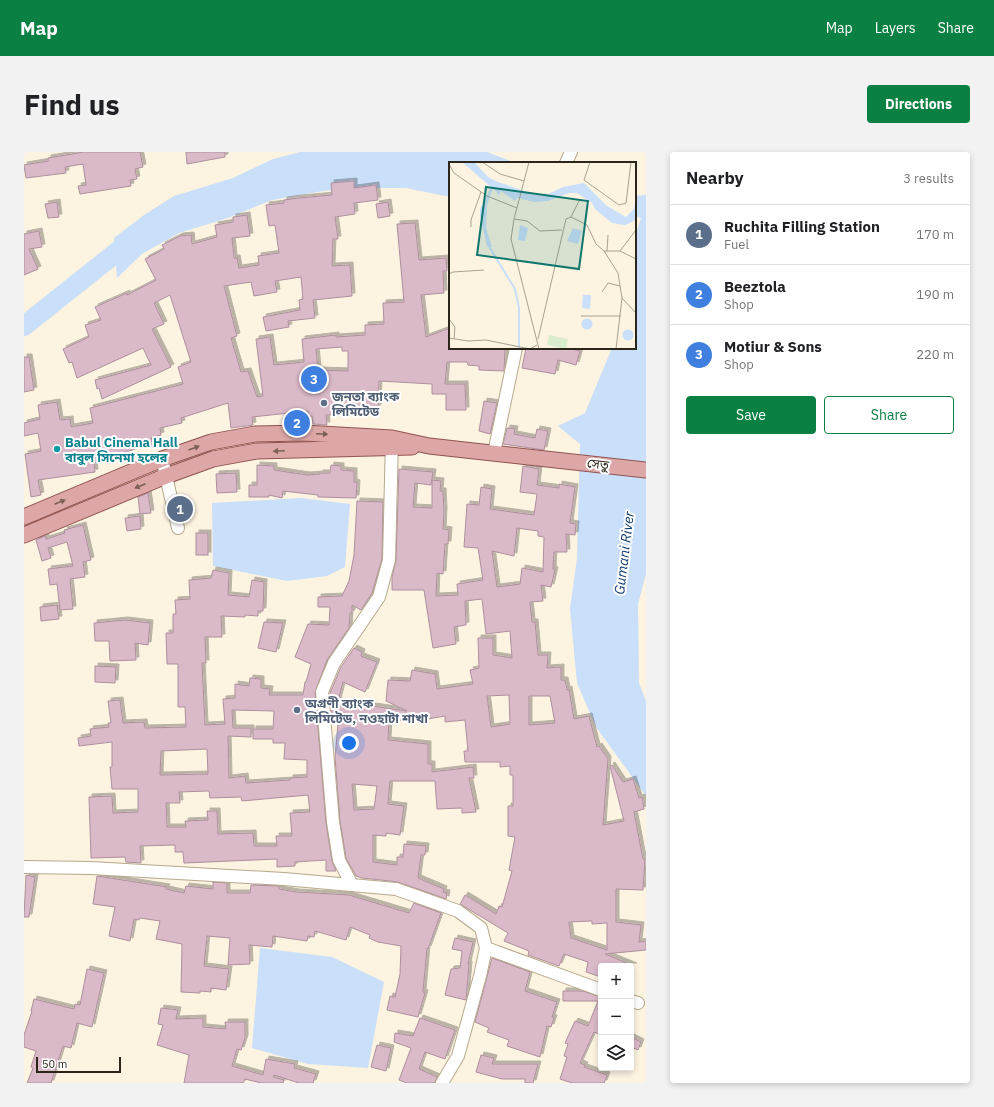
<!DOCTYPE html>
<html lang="en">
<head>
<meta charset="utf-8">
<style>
	:root { --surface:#fff; --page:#f2f2f2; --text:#202124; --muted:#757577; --line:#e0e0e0; --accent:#0b8043 }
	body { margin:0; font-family:"IBM Plex Sans","Noto Sans Bengali",sans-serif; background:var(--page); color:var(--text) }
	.controls { position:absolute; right:12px; bottom:12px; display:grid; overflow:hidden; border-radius:4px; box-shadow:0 2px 6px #0003 }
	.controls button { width:36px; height:36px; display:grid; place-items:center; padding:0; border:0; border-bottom:1px solid var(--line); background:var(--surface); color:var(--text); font:20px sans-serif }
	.scale { position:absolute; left:12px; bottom:10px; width:85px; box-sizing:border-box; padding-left:4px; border:2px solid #2b251a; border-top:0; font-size:11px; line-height:14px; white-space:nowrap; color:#2b251a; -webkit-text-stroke:3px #fff; paint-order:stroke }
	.you { position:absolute; left:325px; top:591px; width:14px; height:14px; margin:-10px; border:3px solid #fff; border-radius:50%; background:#1a73e8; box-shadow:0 0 0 6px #1a73e833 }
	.badge { display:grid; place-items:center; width:26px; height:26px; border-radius:50%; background:var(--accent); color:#fff; font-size:13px; font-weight:700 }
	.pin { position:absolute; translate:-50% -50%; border:2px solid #fff; box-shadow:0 1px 4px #0006 }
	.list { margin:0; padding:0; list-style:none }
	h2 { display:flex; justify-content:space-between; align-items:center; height:52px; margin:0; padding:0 16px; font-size:17px }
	h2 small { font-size:13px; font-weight:400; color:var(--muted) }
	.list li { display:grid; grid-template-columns:26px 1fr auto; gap:12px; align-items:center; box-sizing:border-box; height:60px; padding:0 16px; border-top:1px solid var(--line) }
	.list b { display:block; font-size:15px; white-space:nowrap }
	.list p { margin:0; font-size:13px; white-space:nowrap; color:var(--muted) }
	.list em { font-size:13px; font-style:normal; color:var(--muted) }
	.actions { display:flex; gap:8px; padding:12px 16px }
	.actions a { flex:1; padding:9px 0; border:1px solid var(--accent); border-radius:4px; text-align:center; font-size:14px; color:var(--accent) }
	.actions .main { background:var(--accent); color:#fff }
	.icon { flex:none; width:22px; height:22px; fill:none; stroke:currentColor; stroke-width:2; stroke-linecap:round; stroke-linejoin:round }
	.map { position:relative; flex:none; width:622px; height:931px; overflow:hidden; border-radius:4px }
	header { display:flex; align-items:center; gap:24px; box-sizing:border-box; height:56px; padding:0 20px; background:var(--accent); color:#fff }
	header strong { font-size:19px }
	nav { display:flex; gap:22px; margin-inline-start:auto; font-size:14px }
	.intro { display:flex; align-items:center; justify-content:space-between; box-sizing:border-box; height:96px; padding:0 24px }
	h1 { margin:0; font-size:28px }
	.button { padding:10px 18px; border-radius:4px; background:var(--accent); color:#fff; font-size:14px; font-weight:700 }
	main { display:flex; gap:24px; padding:0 24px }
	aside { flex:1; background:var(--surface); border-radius:4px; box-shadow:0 2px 6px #0003 }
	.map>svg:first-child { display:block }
</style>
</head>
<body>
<header>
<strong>Map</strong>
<nav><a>Map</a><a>Layers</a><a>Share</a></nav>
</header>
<div class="intro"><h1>Find us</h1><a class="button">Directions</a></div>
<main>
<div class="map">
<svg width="622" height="931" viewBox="0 0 622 931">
	<defs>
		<filter id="shadow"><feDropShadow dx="3" dy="-3" stdDeviation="0" flood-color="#0004"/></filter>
	</defs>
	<rect width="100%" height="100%" fill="#fcf3e1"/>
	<g fill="#cadff9">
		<path d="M276 0H463L492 11H426V45L382 36H334L299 39 248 48 204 66 155 81 118 102 93 126 90 86 120 63 150 44 209 26 249 7Z"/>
		<path d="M622 42V422L614 452 615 531 622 549V644L572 575 553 531 546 457 553 406 556 292 534 274 561 261 588 196H611V85L617 66 611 64V43L617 44Z"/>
		<path d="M277 346 326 352 321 415 303 424 263 429 189 414 188 351Z"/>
		<path d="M236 796 308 805 360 830 344 916 284 912 228 896Z"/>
	</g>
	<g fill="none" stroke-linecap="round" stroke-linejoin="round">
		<path stroke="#cadff9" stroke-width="20" d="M0 174 113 84"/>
	</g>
	<g fill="#dab9c8" stroke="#ae8f9e" fill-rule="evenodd" filter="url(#shadow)">
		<path d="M60 0H116L119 15 111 17 113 27 106 28 107 34 56 42 54 34 62 33 59 12 41 15 42 21 2 26 0 13 24 9V6Z"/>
		<path d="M162 0H201V5L163 12Z"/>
		<path d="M330 29V36L352 33 354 48 330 51 331 62 311 65 314 87H309L308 114 326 113 328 144 289 148 291 166 264 169 265 175 242 179 239 165 276 158 275 148 279 147 277 125 251 129 253 140 230 144 227 130 200 134 213 184 207 186 217 220 224 219 233 245 239 244 232 187 246 185 250 213 280 210 278 187 312 183V185L341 183V173L360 172 359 151 380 150 373 72 391 71 395 108 422 106 423 119H419L420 141 397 143 402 185 426 176V196H481L480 219 455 218V214L444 213 443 210H423L421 232H441L442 258H422V242H408V232L355 229 354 256 316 254 317 263H302L303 273 289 272 288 264 284 265V259L228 265 229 273 207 276 204 251 157 266 158 271 136 276 137 283 127 286 129 293 117 295 86 305V308L70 311 71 320 14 328 17 343 7 345 1 302 17 299 14 281 0 284V271L16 267 14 253 33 250 36 268 46 267 47 275 69 271 66 256 159 232 154 215 167 210 146 143 130 151 140 172 128 177 147 215 78 247 75 236 73 237 71 228 127 213 119 196 53 226 48 210 45 211 39 197 65 185 61 173 77 168 71 155 103 141V143L132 128 121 107 140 97 138 93 156 84 167 83 168 92 193 85 191 73 209 70V65L223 63 226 84 208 86 210 106H213L215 116 235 113 234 104 255 101 251 73 245 74 242 53 260 51V48L275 46 308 43 307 31ZM318 195V199H324V219L294 218 292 197Z"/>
		<path d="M33 50 35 65 24 66 21 52Z"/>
		<path d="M364 50 366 64 354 66 352 52Z"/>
		<path d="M15 79 18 95 5 97 14 117 0 123V82Z"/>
		<path d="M502 196H544L556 199 552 213 534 208 531 222 498 216Z"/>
		<path d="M0 205H5L10 238 0 240Z"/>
		<path d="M460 249 473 251 466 282 455 279Z"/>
		<path d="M483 276 491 277 490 282 511 286 513 277 524 279 520 298 479 292Z"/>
		<path d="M233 313 250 314V318L283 323 296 322V321H306L307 313 317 314V318L330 319V330L333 331 332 346 294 345V343L259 339 258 346 245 343V345H225V333H233Z"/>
		<path d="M499 314 515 317 513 333 535 336V332L551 335 546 371 552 372 551 383 542 382 543 400H530L529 417 531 418 527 435 517 433 519 449 506 450 508 470H511L514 503H524L523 516 537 515V528H541L543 538 545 537 550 567 565 564 573 595 575 594 584 607 579 673 600 669 586 614 588 613 599 630 609 627 615 646 618 645 620 657 610 660 619 707H621L619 738 592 737V770L617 773 615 790 622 789V798L581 802 610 814H577V825L562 820 564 810 540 802 535 814 504 803 505 799 480 789 484 781 436 752 441 743 472 762 475 754 478 755 488 719 485 718 491 685 484 684V654H489V623H486V614L476 615V610H441L440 599H444L441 568 421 570V564L392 569 365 568 364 588 404 592V612H408V620L449 615 450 626H445L452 660 438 661V656L413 657 411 629H366L364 652 380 654 376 683 362 681V684L349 683V710L373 713V705H379L380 692 402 694 401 703H397L394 726 420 737 419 740 423 741 422 747 374 730 338 726 332 724 322 706 316 669 311 606 315 561 307 560 306 541 317 515 330 496 338 500 337 504 353 510 341 540 319 530 314 549 383 559 362 549 364 528 386 529 388 518 411 522 413 537 449 532 446 518 455 516 454 486H469V503L488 506 486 479 462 482 458 447 441 449 442 473 430 475 432 492 409 496 400 438H368V425L372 408 375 317 409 320 407 333 391 331 389 355 408 356V328L417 329 416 339H419L420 359 419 377 425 378 424 392H421L419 422 413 421 412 444 434 443 433 432 459 428 454 396 440 395 443 352 455 353 457 335 468 337 466 357 510 363 513 342 496 340ZM493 376 514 379V384L520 385 519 420 498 416 496 432 473 435 468 399 490 404ZM485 543 486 572 467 575 463 544ZM505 544H526L531 571 505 573ZM328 632 353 634 350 657 330 658ZM568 769V772L583 771V798L547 786 545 770Z"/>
		<path d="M212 321 213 340 193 341 192 322Z"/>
		<path d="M124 341 127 361 116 362 114 345Z"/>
		<path d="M333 349 359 350 358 407 348 441 337 458 328 453V461H326L325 476 303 508 291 540 302 671 308 709 312 719H302V708L271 710V714L253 715V707L160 711 159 700H151V693L116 694 117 711 102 710 101 705 67 706 65 645 88 644 89 661 114 660V637H88L86 615H88V590L55 594 54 586 67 584 66 577 85 575 84 571H87L84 549 96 548 99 571 120 570 121 576 162 575 161 555H154V512H143L142 481H149V462H152L151 448 166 447 165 428 187 426 189 418 205 421 204 443 225 445 228 428 240 430 239 459H234V464L221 463V465L197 464 198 485H181L182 511H178L181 573 201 572 199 547 211 546V532L225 534 226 526 237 527V536L246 537 245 543H279L281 530H282L287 512 271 505 284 472 305 473 306 455H294V445L318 444 325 429 330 403ZM208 558 250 559 249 577H229V587H249V591H261L260 607 283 608V625L266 626V628L222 631 221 624 205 626 204 584 227 585V576H209ZM183 597 184 622 136 623 137 599ZM185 639 186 646 217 645 218 649 284 643 286 660 266 661 268 684H252L253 694H230L229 681 194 682 193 659H183L184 668 161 669 162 675H143L142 651H156L155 640Z"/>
		<path d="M116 364 117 377 103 379 101 366Z"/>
		<path d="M59 373 67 408 59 410 61 425 46 427 49 457 36 458 33 432 26 433 24 417 49 414 43 390 24 396 27 406 18 409 12 388 21 384 22 387 41 381 40 378Z"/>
		<rect x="172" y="381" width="12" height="22"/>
		<path d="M33 453 35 467 17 469 16 455Z"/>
		<path d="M101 468 126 471 124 493 111 491 112 508 86 509 85 489H71L70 471Z"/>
		<path d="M240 470 259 471 252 500 234 496Z"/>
		<path d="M71 514 92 515 91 531 71 530Z"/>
		<path d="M2 723 11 725 5 765H0Z"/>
		<path d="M73 724 143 735 142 737 160 741 162 734 189 737V730L203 731V741H226L227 733 255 734V737L272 740 325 743 385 761 390 751 417 761 404 797 403 796 399 840 401 841 394 865 363 858 366 844 371 845 376 822 377 794 354 790 345 786 346 783 326 775 322 788 291 779 290 785 284 784 283 789 249 784 248 795 225 793 226 812 204 813 206 786 183 784 180 814 205 817 202 838 187 836V840L176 839V841L157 840 158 792 132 787 136 769 116 766 115 768 110 767 106 789 85 784 91 755 69 752Z"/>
		<path d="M431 786 449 790 444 812H445L442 848 421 843 427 817 436 816 438 799 428 797Z"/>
		<path d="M468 806 506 820 501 839 533 850 528 865 530 866 527 875 523 874 516 905 483 894 485 888 463 880 465 876 451 870Z"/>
		<path d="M63 817 80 821 68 875 53 871 47 896 39 894 27 931H3L9 916 7 915 12 899 0 895V883L8 859H7L10 847 50 857 51 852 56 853Z"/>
		<path d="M539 839H559L577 845V883L570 880 556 911 561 913 560 915 583 923 580 931H548L536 927 543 905 540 904 544 892 541 891 551 869 564 874 574 849H539Z"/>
		<path d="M137 856 154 858 152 867 179 866V875L202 877 201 870H221V886L217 898 213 897 208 914 239 923 242 907 271 912 270 916 292 922 289 931H275L250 923 249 925 260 928 259 931H237L221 927 219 931H160L165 903 133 893 139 873 134 872Z"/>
		<path d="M396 866 431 878 421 907 401 900 395 917 413 925 411 931H383L375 928 387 896 370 890 371 881 389 884Z"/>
		<path d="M607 885 617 890 614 898 607 895Z"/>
		<path d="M353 893 367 896 362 919 347 915Z"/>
		<path d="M457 903 470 906 468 912H514L509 931H501V927H478L452 920Z"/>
	</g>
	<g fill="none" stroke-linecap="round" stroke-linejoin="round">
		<defs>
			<g id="minor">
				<path d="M542 11 547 0"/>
				<path d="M470 301 492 196"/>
				<path d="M138 307 154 376"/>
				<path d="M0 715 67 716 260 727 372 737 434 759 457 776 462 796 456 824 434 904 418 931"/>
				<path d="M328 733 315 708 309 670 298 540 310 511 355 445 365 408 368 287"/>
				<path d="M462 796 577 838"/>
				<path d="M607 849 614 851"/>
			</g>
			<g id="major">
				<path d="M0 365 138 307 187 290 231 282 280 281 368 286 405 294 622 318"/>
				<path d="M0 383 142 324 189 307 233 299 388 295"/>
			</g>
		</defs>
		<use href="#minor" stroke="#b7a88c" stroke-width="14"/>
		<use href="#major" stroke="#90534f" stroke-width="17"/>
		<use href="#minor" stroke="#fff" stroke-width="12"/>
		<use href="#major" stroke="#dda7a7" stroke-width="15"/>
	</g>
	<defs><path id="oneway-solid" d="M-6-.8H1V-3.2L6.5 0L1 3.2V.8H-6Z"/></defs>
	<g fill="#7b6059">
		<use href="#oneway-solid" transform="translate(298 282) rotate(3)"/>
		<use href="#oneway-solid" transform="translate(170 296) rotate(-20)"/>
		<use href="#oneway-solid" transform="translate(255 299) rotate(178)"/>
		<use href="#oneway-solid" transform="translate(116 334) rotate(157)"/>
		<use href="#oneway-solid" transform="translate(36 350) rotate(-23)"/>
	</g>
	<g fill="#5c6f8a" stroke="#fff" stroke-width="1.5">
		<circle cx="300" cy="251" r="4"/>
		<circle cx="273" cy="558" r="4"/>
	</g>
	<circle fill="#0f9aa8" stroke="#fff" stroke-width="1.5" cx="33" cy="297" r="4"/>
	<g text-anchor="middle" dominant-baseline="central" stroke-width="4" stroke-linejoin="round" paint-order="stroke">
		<g font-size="13" font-weight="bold" fill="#4e5e75" stroke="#fff" text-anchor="start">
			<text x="308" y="244">জনতা ব্যাংক<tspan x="308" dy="15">লিমিটেড</tspan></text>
			<text x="281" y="551">অগ্রণী ব্যাংক<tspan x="281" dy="15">লিমিটেড, নওহাটা শাখা</tspan></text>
		</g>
		<g font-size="13" font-weight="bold" fill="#0d838f" stroke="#fff" text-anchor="start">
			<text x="41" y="290">Babul Cinema Hall<tspan x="41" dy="15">বাবুল সিনেমা হলের</tspan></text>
		</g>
		<g font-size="13" fill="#2b251a" stroke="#fff">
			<text transform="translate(574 312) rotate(7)">সেতু</text>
		</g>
		<g font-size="14" font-style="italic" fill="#103d71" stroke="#fff">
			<text transform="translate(600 401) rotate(-83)">Gumani River</text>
		</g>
	</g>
	<g transform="translate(425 10)">
		<rect width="187" height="187" fill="#fcf3e1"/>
		<path d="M100 173 119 177 117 187 98 183Z" fill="#daeece"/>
		<path d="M13 0H25L39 15 49 20 87 33 95 34 114 25 135 21 158 44 177 55 185 47 187 37V58L176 63 163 61 146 47 143 41 128 31H120L99 39 86 40 68 36 66 39 52 29 50 33 44 26 38 43 37 66 43 85 38 84 31 54V47L42 25ZM71 63 79 66 76 79 69 78ZM124 66 133 69 129 82 118 79ZM134 133H142L141 147 133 146ZM132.5 162a5.5 5.5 0 1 1 11 0a5.5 5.5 0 1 1-11 0ZM173.5 173a5.5 5.5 0 1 1 11 0a5.5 5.5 0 1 1-11 0Z" fill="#cadff9"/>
		<path fill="none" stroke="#cadff9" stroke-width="2" d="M39 83 66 127 70 146V187"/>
		<path fill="none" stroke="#a8a191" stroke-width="1" d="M33 0 51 12 75 19M80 0 65 57 62 77 90 187M141 0 135 18 170 43 177 41 182 0M0 2 5 11 38 34 68 46M122 55 130 39M65 57 78 59 91 69 113 68M22 65V58L32 30M155 89 169 111 173 136 187 151M158 89 159 73M171 89 187 97M0 112 4 110 35 108M153 130 159 121 171 124M132 154H172M0 157 6 165 5 177M0 176 19 179 37 178 81 187 88 183M89 177 117 57 122 55 138 63 147 82 155 89H171L187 68M167 187 173 136"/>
		<path fill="#0f766e" fill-opacity="0.15" stroke="#0f766e" stroke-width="2" d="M37 25 139 39 130 107 28 93Z"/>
		<rect width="187" height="187" fill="none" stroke="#2b251a" stroke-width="2"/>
	</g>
</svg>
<div class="controls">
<button>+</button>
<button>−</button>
<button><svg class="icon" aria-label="layers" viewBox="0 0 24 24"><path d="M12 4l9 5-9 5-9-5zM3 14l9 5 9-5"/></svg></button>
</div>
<div class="scale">50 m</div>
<div class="you"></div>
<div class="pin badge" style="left:156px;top:357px;background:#5c6f8a">1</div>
<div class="pin badge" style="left:273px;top:271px;background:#3f7fe0">2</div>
<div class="pin badge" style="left:290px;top:227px;background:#3f7fe0">3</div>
</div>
<aside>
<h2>Nearby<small>3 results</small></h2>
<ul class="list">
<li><span class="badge" style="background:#5c6f8a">1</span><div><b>Ruchita Filling Station</b><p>Fuel</p></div><em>170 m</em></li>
<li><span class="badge" style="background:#3f7fe0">2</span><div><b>Beeztola</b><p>Shop</p></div><em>190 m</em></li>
<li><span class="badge" style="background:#3f7fe0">3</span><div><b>Motiur &amp; Sons</b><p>Shop</p></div><em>220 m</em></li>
</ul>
<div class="actions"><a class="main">Save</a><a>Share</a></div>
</aside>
</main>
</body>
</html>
